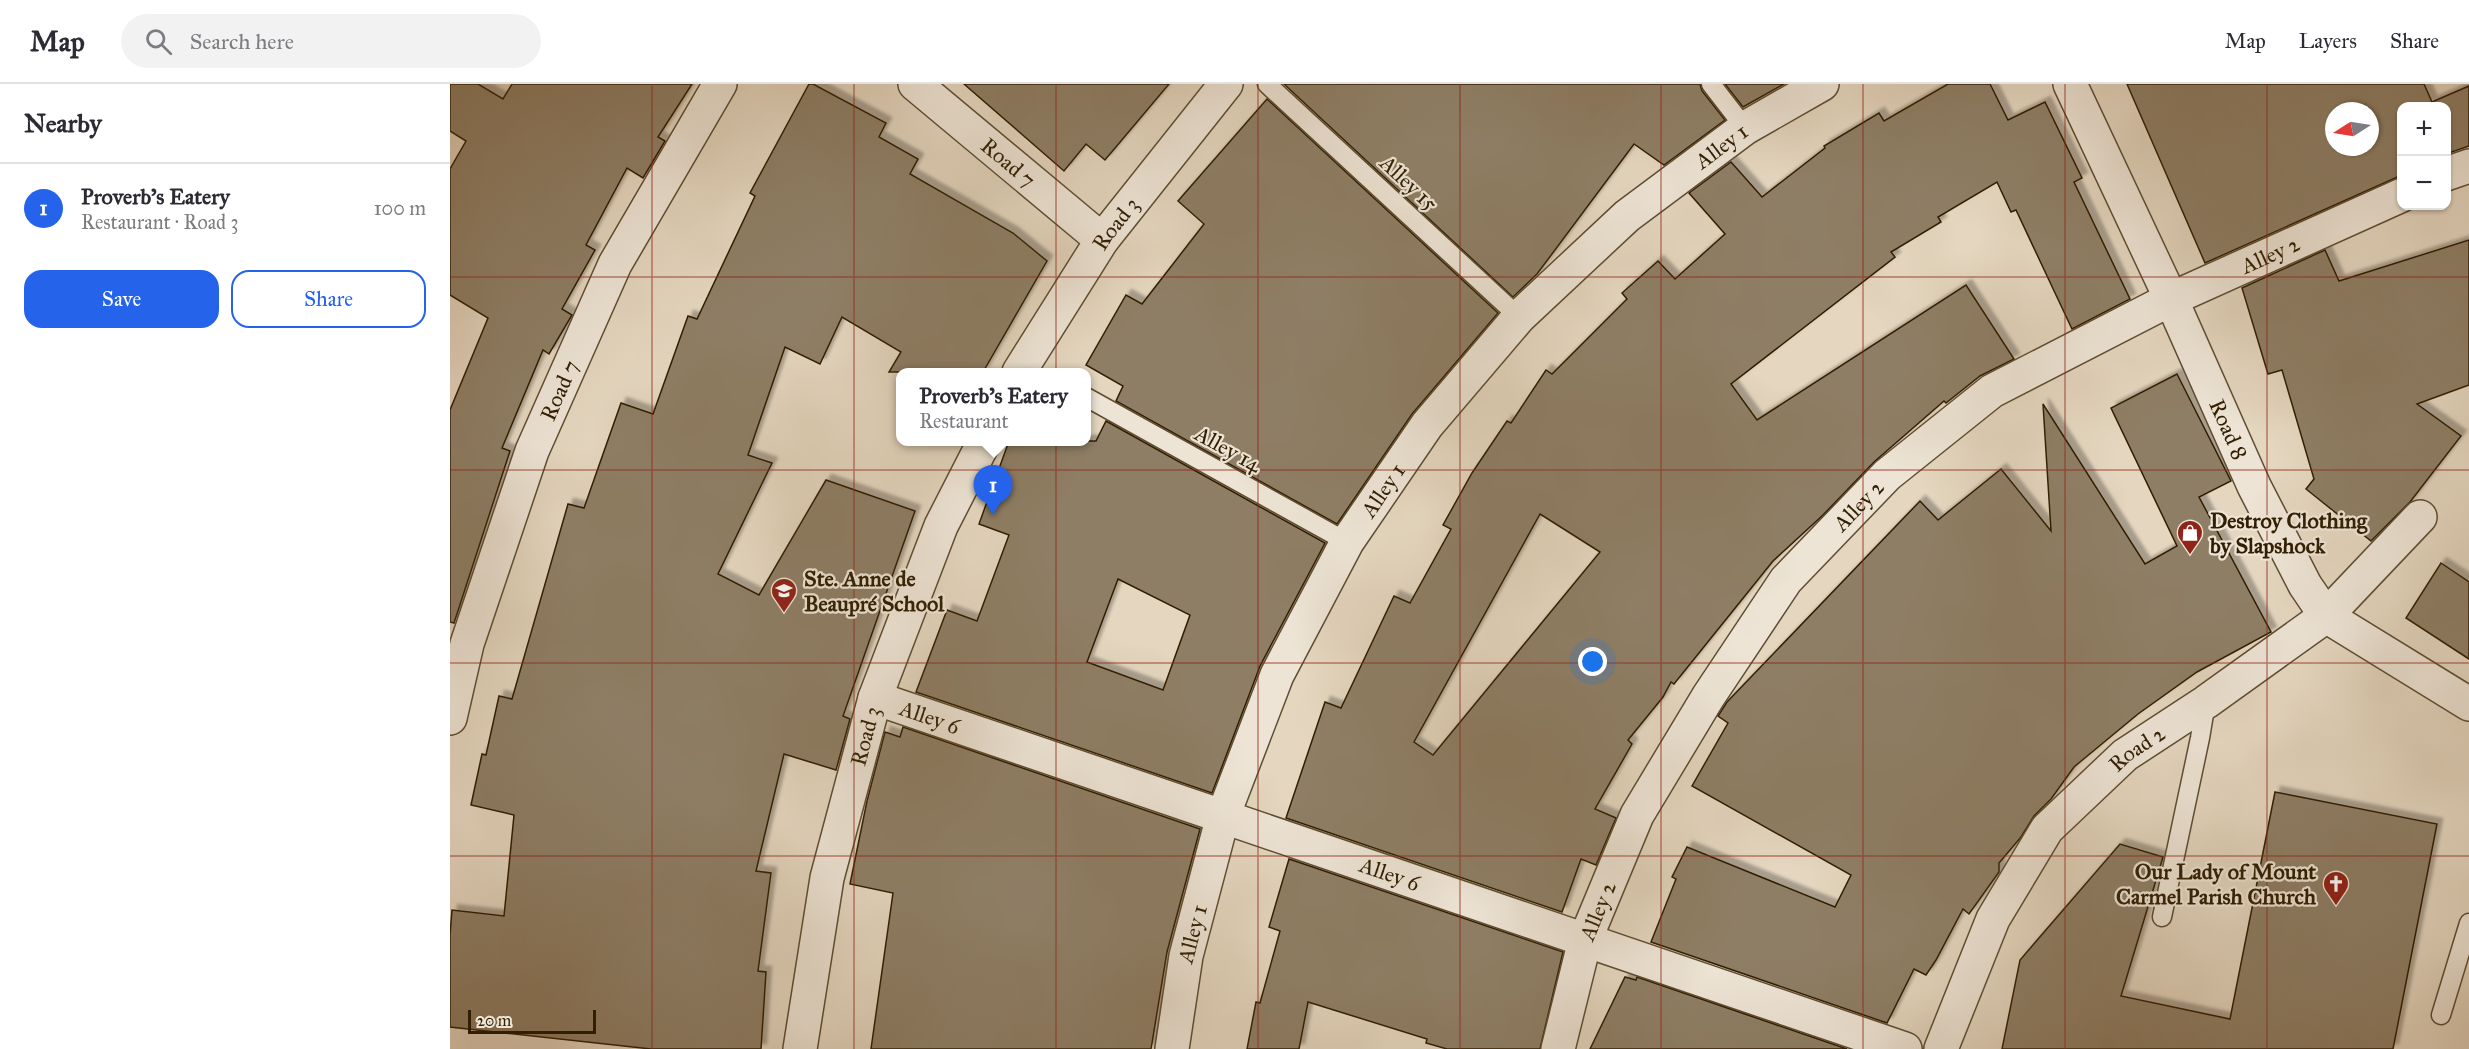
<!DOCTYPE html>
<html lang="en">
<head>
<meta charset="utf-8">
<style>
	:root { --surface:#fff; --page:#f2f2f3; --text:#2b2b33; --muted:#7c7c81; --line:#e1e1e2; --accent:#2563eb }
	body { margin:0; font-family:"IM FELL Great Primer",serif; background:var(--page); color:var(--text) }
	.controls { position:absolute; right:18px; top:18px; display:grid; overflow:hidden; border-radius:12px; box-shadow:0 2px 4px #0004 }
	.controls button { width:54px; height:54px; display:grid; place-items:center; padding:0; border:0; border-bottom:2px solid var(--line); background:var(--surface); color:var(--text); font:30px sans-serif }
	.compass { position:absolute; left:1875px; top:18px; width:54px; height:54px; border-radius:50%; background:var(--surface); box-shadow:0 2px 4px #0004; rotate:258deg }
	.scale { position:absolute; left:18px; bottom:15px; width:128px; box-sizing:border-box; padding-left:6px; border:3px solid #311f03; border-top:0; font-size:16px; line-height:21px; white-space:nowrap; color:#311f03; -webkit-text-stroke:4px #ede4d5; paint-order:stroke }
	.you { position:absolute; left:1143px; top:578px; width:21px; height:21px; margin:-15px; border:4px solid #fff; border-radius:50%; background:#1a73e8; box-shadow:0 0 0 9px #1a73e833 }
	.badge { display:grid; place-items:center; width:39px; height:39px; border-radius:50%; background:var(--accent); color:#fff; font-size:20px; font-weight:700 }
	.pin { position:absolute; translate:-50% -50px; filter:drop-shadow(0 2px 3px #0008) }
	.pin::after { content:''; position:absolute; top:32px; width:21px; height:18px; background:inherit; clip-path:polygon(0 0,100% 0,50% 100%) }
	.popup { position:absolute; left:446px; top:284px; width:195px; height:78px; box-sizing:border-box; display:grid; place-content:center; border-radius:12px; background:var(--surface); filter:drop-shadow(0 2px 4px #0005); font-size:20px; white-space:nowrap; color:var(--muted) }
	.popup b { font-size:22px; color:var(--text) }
	.popup::after { content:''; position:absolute; left:50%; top:100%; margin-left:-12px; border:12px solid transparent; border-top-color:var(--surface) }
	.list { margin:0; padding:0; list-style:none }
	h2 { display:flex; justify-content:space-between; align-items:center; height:78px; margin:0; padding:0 24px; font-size:26px }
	h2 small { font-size:20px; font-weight:400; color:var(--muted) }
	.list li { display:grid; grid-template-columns:39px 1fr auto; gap:18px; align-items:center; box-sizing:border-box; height:90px; padding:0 24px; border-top:2px solid var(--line) }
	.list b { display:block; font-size:22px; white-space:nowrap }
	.list p { margin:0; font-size:20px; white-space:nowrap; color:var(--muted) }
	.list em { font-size:20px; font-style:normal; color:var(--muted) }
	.actions { display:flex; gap:12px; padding:18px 24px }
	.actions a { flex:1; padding:14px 0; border:2px solid var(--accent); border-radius:18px; text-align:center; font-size:21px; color:var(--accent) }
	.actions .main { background:var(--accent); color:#fff }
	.icon { flex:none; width:33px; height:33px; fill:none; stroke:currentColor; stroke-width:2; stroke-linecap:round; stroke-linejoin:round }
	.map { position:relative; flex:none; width:2019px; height:965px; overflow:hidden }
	header { display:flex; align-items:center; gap:36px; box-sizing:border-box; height:84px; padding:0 30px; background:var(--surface); border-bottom:2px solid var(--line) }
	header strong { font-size:28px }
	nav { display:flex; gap:33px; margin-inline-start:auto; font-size:21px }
	.search { width:420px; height:54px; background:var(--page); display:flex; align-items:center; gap:15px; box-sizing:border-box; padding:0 21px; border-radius:33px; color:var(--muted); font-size:22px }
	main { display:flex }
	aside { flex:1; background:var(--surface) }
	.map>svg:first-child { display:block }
</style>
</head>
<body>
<header>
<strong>Map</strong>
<div class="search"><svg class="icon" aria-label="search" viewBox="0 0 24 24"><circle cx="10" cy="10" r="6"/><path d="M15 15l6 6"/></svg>Search here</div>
<nav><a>Map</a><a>Layers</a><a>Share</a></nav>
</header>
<main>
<aside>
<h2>Nearby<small></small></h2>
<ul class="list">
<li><span class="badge">1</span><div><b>Proverb's Eatery</b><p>Restaurant · Road 3</p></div><em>100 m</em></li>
</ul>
<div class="actions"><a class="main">Save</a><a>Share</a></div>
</aside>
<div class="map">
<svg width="2019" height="965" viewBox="0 0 2019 965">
	<defs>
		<filter id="shadow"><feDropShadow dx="5.5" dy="-5.5" stdDeviation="1.5" flood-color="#0004"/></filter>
	</defs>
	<rect width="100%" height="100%" fill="#e4d6bf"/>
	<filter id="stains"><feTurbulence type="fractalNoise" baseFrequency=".00333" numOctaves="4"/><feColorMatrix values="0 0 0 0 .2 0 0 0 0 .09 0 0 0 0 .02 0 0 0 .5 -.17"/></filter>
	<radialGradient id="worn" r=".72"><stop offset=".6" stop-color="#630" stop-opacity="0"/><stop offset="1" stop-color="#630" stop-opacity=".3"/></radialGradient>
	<g fill="#8e7e65" stroke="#311f03" stroke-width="1.5" fill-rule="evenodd" filter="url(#shadow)">
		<path d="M0 0H28L53 15 62 0H242L208 53 215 57 193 94 177 84 136 161 145 166 112 225 122 231 99 270 93 266 52 364 60 367 4 539 0 538V326L38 234 0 211V85L16 57 0 47Z"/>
		<path d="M359 0H363L436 39 429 53 468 75 460 90 563 149 597 177 533 288H439L451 268 392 233 370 280 335 263 298 371 322 379 268 490 309 511 376 396 465 427 393 632 400 635 386 686 334 670 306 787 321 789 308 887 316 888 311 965H201L0 943V851L2 826 54 832 64 731 21 721 32 670 36 671 49 612 62 615 118 420 134 424 171 319 203 330 238 232 247 235 305 112 300 109Z"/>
		<path d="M514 0H719L655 76 636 60 614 87Z"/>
		<path d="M834 0H1250L1252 7 1275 36 1214 81 1184 60 1087 190 1063 213Z"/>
		<path d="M1275 0H1334L1293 23Z"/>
		<path d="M1498 0H1540L1558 36 1595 18 1632 94 1624 98 1680 215 1622 245 1566 126 1561 128 1547 98 1488 133 1491 138 1441 168 1445 173 1281 300 1307 336 1516 201 1564 275 1530 292 1496 319 1494 317 1424 378 1373 431 1323 477 1224 600 1221 598 1213 613 1178 656 1182 660 1145 725 1166 734 1146 781 1131 775 1112 828 836 734 875 618 891 624 944 512 960 519 1001 445 993 441 1022 389 1057 337 1061 339 1096 286 1102 290 1177 215 1172 209 1208 177 1225 195 1275 150 1239 109 1281 78 1312 113 1375 64 1374 62 1429 29 1434 37ZM1090 430 1150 468 983 671 964 658Z"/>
		<path d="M1677 0H1974L1982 18 2019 2V62L1996 70V22H1952V91L1755 179ZM1884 27H1920V63H1884Z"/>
		<path d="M817 15 1048 229 962 330 887 440 666 317 673 302 636 281 676 211 692 220 754 140 728 117Z"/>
		<path d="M2019 156V301L1967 320 2011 352 1960 418 1921 457 1856 405 1864 395 1832 286 1818 290 1792 204 1875 166 1889 197Z"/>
		<path d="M1727 290 1781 397 1749 413 1821 548 1747 588 1688 630 1624 683 1601 715 1584 732 1571 753 1549 779V788L1519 830 1513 825 1486 876 1476 891 1464 885 1437 939 1201 858 1226 795 1222 793 1237 763 1385 823 1401 791 1242 702 1278 639 1268 632 1277 618 1470 417 1488 436 1551 385 1601 447 1593 320 1695 480 1727 462 1661 324Z"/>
		<path d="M656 337 875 459 810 582 762 709 466 608 497 526 527 537 559 451 529 440 559 357H646ZM668 495 740 531 713 606 637 578Z"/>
		<path d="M1991 479 2019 498V575L1956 534Z"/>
		<path d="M453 643 750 745 717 868 701 965H421L443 809 400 800 417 717 435 648 450 653Z"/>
		<path d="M1825 708 1987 740 1943 965H1552L1570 876 1670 760 1713 773 1671 912 1780 935Z"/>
		<path d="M839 775 1113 868 1090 965H997L976 959 977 955 858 918 849 965H797L806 918 810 919 830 847 819 843Z"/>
		<path d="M1175 893 1186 896 1187 893 1397 965H1140Z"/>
	</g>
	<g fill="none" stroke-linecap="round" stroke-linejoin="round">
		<defs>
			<g id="service">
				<path d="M817 0 1069 233"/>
				<path d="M1261 0 1295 44"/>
				<path d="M636 313 897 458"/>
				<path d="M1712 833 1750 654 1756 618"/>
				<path d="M1991 931 2019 839"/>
			</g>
			<g id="minor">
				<path id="s1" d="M465 0 652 156"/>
				<path d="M1996 90 2019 82"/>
				<path id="s2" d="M425 614 1455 965"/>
				<path id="s3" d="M0 634 17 560 82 367 165 180 270 0"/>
				<path id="s4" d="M722 965 736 872 773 732 827 591 897 458 977 341 1069 233 1177 132 1295 44 1372 0"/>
				<path id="s5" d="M1108 965 1135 856 1187 731 1258 613 1336 496 1437 391 1542 307 1721 215 1952 111"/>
				<path id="s6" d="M1491 965 1543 835 1597 745 1675 671 1756 618 1876 532 1970 433"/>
			</g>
			<g id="tertiary">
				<path id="s7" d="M1620 0 1721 215 1804 402 1855 501 1876 532 2019 620"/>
				<path id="s8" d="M569 288 652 156 776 0"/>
				<path id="s9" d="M350 965 377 794 425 614 491 442 534 358"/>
			</g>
		</defs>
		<use href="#service" stroke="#5e4d32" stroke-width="21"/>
		<use href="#minor" stroke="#5e4d32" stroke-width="36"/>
		<use href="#tertiary" stroke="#5e4d32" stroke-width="36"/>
		<use href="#service" stroke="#ede4d5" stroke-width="18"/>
		<use href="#minor" stroke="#ede4d5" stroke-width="33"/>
		<use href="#tertiary" stroke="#ede4d5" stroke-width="33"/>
	</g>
	<path fill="none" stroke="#8f2418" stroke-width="1.5" stroke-opacity="0.55" d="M202 0V965M404 0V965M606 0V965M808 0V965M1010 0V965M1211 0V965M1413 0V965M1615 0V965M1817 0V965M0 193H2019M0 386H2019M0 579H2019M0 772H2019"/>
	<defs>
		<symbol id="shop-pin" viewBox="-11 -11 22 30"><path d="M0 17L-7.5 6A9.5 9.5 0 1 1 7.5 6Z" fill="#8f2418" stroke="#ede4d5"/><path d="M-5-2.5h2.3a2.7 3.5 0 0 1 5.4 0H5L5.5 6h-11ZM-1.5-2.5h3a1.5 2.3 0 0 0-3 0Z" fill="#fff"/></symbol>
		<symbol id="school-pin" viewBox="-11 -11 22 30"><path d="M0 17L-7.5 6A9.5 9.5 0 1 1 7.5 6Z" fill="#8f2418" stroke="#ede4d5"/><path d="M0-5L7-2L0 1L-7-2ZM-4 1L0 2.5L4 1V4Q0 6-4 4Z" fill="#fff"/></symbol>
		<symbol id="church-pin" viewBox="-11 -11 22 30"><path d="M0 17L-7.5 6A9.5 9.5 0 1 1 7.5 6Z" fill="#8f2418" stroke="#ede4d5"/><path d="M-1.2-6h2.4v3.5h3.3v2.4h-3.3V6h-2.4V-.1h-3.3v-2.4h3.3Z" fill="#fff"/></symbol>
	</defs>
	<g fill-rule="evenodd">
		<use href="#shop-pin" x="1725" y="434" width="30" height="40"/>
		<use href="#school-pin" x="319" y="492" width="30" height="40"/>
		<use href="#church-pin" x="1871" y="785" width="30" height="40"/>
	</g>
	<g text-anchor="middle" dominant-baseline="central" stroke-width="4.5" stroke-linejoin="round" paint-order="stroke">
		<g font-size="22" fill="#311f03" stroke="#ede4d5">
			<text stroke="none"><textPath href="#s4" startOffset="1089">Alley 1</textPath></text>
			<text stroke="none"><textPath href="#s1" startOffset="122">Road 7</textPath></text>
			<text transform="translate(959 99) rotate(43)">Alley 15</text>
			<text stroke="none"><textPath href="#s8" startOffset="177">Road 3</textPath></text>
			<text stroke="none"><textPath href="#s5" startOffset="1116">Alley 2</textPath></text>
			<text stroke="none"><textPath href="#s3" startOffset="346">Road 7</textPath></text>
			<text stroke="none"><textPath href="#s7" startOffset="380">Road 8</textPath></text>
			<text transform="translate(778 365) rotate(29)">Alley 14</text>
			<text stroke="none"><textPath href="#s4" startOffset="603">Alley 1</textPath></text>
			<text stroke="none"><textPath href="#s5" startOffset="630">Alley 2</textPath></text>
			<text stroke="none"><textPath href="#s2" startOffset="58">Alley 6</textPath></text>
			<text stroke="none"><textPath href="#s9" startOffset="320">Road 3</textPath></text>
			<text stroke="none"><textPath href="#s6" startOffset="366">Road 2</textPath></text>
			<text stroke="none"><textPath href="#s2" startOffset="544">Alley 6</textPath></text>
			<text stroke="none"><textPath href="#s5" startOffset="144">Alley 2</textPath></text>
			<text stroke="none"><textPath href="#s4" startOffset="117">Alley 1</textPath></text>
		</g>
		<g font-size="22" font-weight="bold" fill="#311f03" stroke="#ede4d5" text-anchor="start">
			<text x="1760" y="436">Destroy Clothing<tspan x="1760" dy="25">by Slapshock</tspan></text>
			<text x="354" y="494">Ste. Anne de<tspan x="354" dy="25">Beaupré School</tspan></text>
			<text x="1866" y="787" text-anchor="end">Our Lady of Mount<tspan x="1866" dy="25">Carmel Parish Church</tspan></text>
		</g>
	</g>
	<rect width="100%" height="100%" filter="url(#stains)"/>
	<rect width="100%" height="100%" fill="url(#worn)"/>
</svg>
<div class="controls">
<button>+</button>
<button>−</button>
</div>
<svg class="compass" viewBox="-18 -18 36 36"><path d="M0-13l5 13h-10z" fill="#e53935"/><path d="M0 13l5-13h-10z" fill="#7c7c81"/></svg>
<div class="scale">20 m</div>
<div class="you"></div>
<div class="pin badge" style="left:543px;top:431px">1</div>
<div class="popup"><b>Proverb's Eatery</b>Restaurant</div>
</div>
</main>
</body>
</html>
